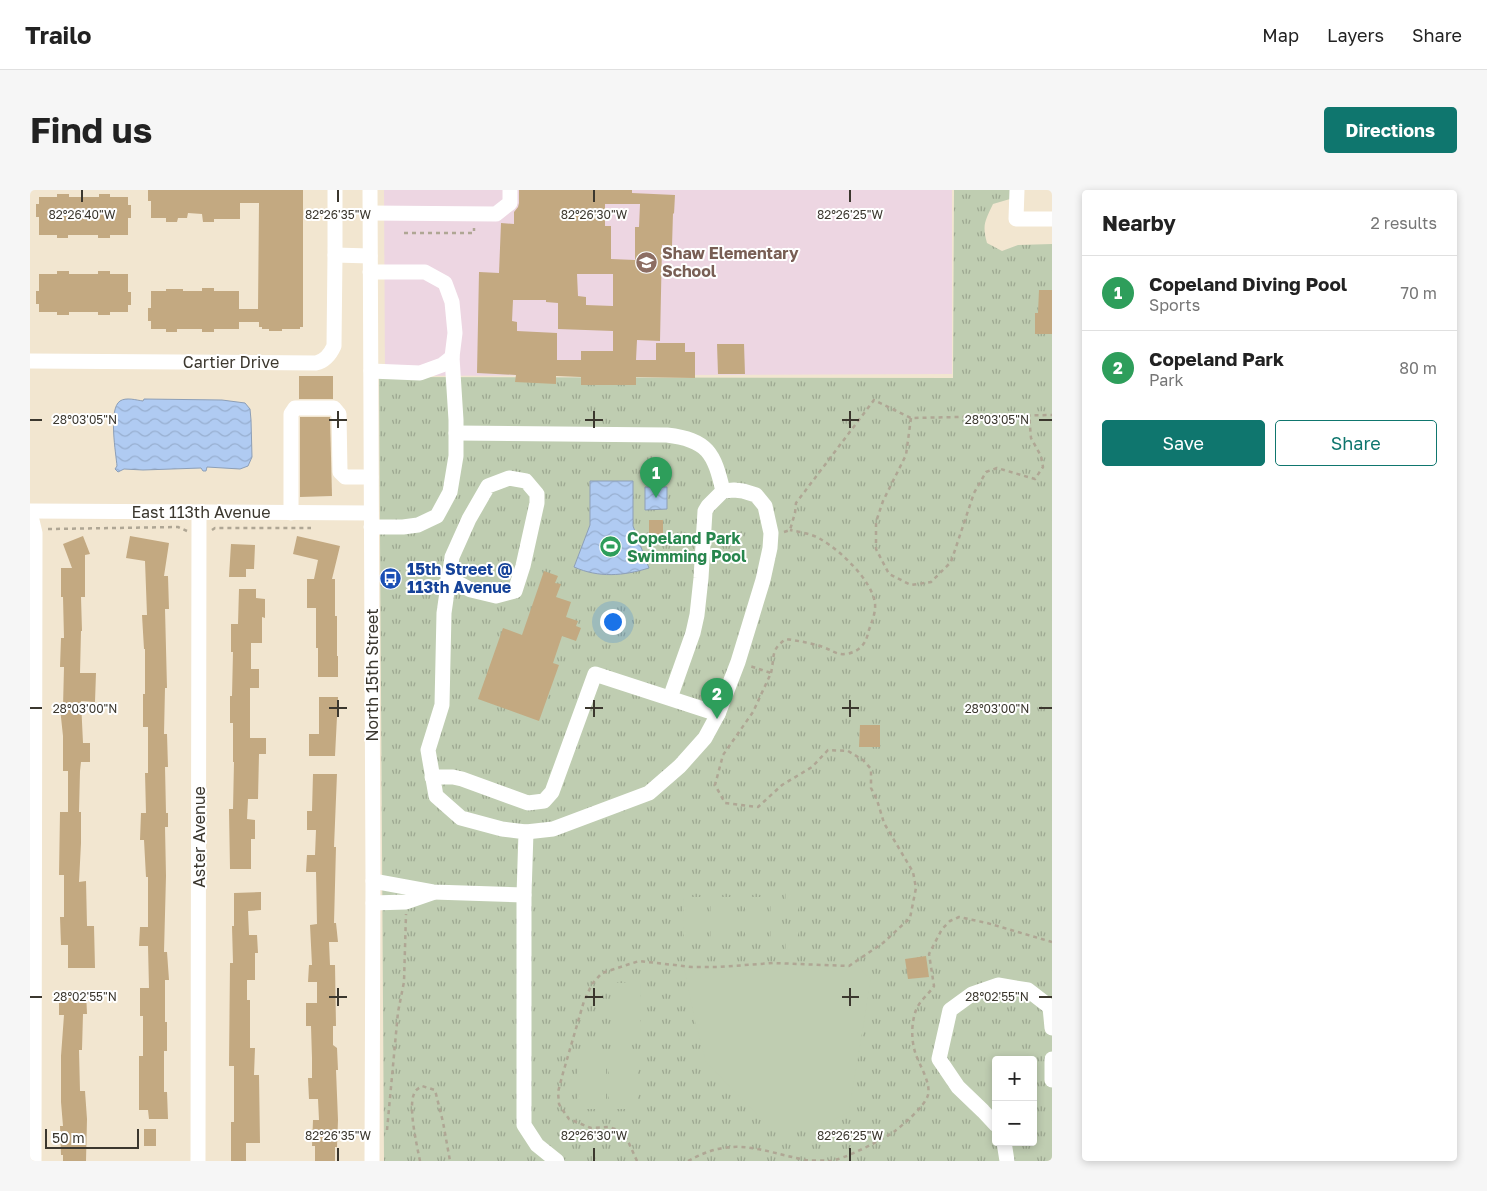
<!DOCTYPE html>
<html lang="en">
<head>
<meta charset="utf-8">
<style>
	:root { --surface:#fff; --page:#f6f6f6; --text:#222; --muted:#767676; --line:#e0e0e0; --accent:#0f766e }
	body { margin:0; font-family:"Golos Text",sans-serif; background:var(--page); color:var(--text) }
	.controls { position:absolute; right:15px; bottom:15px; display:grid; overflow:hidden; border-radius:5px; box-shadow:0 2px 8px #0003 }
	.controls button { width:45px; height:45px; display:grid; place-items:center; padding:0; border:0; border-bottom:1px solid var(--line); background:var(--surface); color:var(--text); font:25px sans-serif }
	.scale { position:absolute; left:15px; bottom:12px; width:94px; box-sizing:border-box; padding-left:5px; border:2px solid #3b372e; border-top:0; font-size:14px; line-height:18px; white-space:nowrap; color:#3b372e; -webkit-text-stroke:4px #fff; paint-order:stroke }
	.you { position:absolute; left:582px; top:431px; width:18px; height:18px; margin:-12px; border:4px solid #fff; border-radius:50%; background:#1a73e8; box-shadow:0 0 0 8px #1a73e833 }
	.badge { display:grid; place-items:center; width:32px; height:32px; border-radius:50%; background:var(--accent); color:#fff; font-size:16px; font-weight:700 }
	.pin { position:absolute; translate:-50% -41px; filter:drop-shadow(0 1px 2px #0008) }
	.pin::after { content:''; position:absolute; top:26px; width:18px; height:15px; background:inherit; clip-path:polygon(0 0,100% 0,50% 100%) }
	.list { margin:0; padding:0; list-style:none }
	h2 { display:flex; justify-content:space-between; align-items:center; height:65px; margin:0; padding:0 20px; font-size:21px }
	h2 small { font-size:16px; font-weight:400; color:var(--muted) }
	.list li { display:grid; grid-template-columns:32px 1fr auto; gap:15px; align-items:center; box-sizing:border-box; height:75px; padding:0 20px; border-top:1px solid var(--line) }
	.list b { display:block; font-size:19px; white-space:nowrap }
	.list p { margin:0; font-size:16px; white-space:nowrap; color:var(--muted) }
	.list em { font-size:16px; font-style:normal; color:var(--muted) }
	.actions { display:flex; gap:10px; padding:15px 20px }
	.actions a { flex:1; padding:11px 0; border:1px solid var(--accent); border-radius:5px; text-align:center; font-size:18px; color:var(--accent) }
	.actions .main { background:var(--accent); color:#fff }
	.map { position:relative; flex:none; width:1022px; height:971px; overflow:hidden; border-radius:5px }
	header { display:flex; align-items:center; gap:30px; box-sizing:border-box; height:70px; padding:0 25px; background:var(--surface); border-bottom:1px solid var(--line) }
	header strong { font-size:24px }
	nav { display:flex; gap:28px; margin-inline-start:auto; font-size:18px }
	.intro { display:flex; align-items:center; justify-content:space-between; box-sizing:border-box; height:120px; padding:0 30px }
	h1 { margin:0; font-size:35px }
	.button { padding:12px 22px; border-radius:5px; background:var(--accent); color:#fff; font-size:18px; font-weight:700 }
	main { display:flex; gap:30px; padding:0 30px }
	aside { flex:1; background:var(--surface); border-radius:5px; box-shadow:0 2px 8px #0003 }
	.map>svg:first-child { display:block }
</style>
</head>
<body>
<header>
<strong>Trailo</strong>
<nav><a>Map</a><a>Layers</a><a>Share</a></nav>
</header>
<div class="intro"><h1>Find us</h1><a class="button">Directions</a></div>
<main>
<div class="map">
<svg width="1022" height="971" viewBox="0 0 1022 971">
	<defs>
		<pattern id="grass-tufts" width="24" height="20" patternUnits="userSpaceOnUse" patternTransform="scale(1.25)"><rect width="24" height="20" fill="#bfcdb1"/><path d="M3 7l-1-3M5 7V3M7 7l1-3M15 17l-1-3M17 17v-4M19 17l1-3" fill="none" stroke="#9ca790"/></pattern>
		<pattern id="water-waves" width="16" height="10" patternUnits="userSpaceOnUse" patternTransform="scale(1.25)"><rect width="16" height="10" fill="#b0cbf2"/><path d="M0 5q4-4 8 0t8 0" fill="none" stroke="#98afd0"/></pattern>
	</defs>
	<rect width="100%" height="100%" fill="#f2e6d0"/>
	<path fill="#edd6e2" d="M354 0H922V184L355 186Z"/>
	<path fill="url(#grass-tufts)" fill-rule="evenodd" d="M924 0H981L980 9 963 14C955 31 952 35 957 53L972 61 988 55 1022 54V971H354L349 187 923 188ZM966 870H1003V952H966Z"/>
	<g fill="#bfcdb1">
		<rect x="741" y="700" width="11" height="25"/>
		<rect x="756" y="700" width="12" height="25"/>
		<path d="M653 707H674V752H654Z"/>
		<rect x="681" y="707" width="21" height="45"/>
		<rect x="715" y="707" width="21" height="45"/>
		<rect x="741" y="734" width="11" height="25"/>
		<rect x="756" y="734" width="12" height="25"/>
		<path d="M653 773H824L841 789 819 922 787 938H740L676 872 665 831Z"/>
		<path d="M583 793H611L610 849H583Z"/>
		<rect x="579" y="865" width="29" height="54"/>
		<rect x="548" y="866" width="28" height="53"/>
	</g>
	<g fill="url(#water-waves)" stroke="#8d9fb7">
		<path d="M114 209 192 210 215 213 220 219 221 230 222 267 218 276 210 279 177 277 176 281H173L171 278 113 280 94 279 88 282 85 279 87 276C86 264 78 219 90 211 96 207 106 210 113 211Z"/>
		<path d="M560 291H603V336L619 378C593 386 569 388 544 377L560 335Z"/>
		<path d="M615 297H637V319L615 320Z"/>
	</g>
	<g fill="#c3a981" fill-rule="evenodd">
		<path d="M118 0H273V137H270V139H252V141H239V139H232V137H229V132H209V139H184V142H172V139H147V142H136V139H121V131H118V118H121V101H136V99H153V101H172V98H184V101H209V119H228L229 13H210V29H184V32H173L172 24 158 23 157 28H148L147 32H136V28H121V11H118Z"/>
		<path d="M489 0H602V3L645 5 644 24 643 23 642 56 632 55 630 151 607 150 606 170H626V153H655V162H665V188L606 187V195H551V187L526 186V194L485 192 486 185 447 183 449 82 469 83 471 33 484 34V22L488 17 489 13ZM575 14H610L609 37H605V70L581 69V36H575ZM547 84H583V116L556 115V107L548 106ZM483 110H516V112L528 113V139L583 141V161H551V170H527V143L487 141V132L482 131Z"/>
		<path d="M27 4H39V7H69V4H80V7H98V15H101V28H98V45H80V48H68V45H38V48H27V45H9V27H6V14H9V7H27Z"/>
		<path d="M27 81H39V84H68V81H80V84H98V102H101V115H98V122H80V125H68V122H39V125H27V122H9V114H6V101H9V84H27Z"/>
		<path d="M1009 100H1022V144H1005V123H1008Z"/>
		<path d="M687 154H714L715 184H688Z"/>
		<rect x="269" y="186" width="34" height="23"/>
		<path d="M270 227H300L302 306 270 307Z"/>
		<rect x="619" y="330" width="14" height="15"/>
		<path d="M53 346 60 364 55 365V407H51L52 441H51L50 483H66L65 512 51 511 53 553H60V572H51L50 581 49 622H51V653L49 692 56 691 57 736H64L65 778H38V755H31L30 727H34V685H29L30 622H38V581H33V546L30 518 33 517 34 477H30L31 448H34L33 407H31V378H42L33 354Z"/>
		<path d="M100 346 139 353 134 386H138L139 419H135L137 498H135L134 544H137L138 577H135L136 623H138V637H135L136 686 134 762H137L139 790H135V832H137V861H134V902H137L138 929H119L118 920H109V866H113V826H110V798H119L118 756H109L110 737H118V687H116L114 650H110L111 623H116L115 583H118V537H113V504H115V459H114L112 425H117L115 371 96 368Z"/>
		<path d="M267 346 310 356 302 389H305V426H307V466H308V487H288V458H286V418H277V389H284L288 370 263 364Z"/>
		<path d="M201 354 225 355 224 379H216V387H199Z"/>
		<path d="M514 381 528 386 525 393 531 394 526 407 541 412 536 427 548 431 546 436 551 438 546 451 532 446 523 473 529 475 509 531 448 509 473 438 492 445Z"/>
		<path d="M209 399H226V408L235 409V428L232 427V453H221V479H229V498H220V548H236V564H229L228 609H218L217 629 225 630V649H221V679H200L199 619H203L204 572H203V533H200V506H202L203 462H201V434H208Z"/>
		<path d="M289 507H308L305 566H279V544H289Z"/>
		<path d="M830 535H850V557H829Z"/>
		<path d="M283 584H307L304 657H306L304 733H306L308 752H299L300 775H305L306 836H303V855L307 858 308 880H306L308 930 307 957H305V971H285V956H282L283 930H289L288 909H279L278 888H282V868L281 836H276V813H287V792H278L279 775H282L280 735 287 734 286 682H276L277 665H285L286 640H277V621H282Z"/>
		<path d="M231 702V720L218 721 219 745H227L228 763H225V790H217V810H220V858H225L224 885H229L230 953H216V971H201V932H204V876H199L200 773H203L202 736H204V703Z"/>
		<path d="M896 766 899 787 878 789 875 769Z"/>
		<path d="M56 801 57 824H53L52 860H49L50 901H55L57 929 56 971H33V965H31L30 936H33L31 912V866L34 825H29V802Z"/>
		<rect x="114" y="939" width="12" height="17"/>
	</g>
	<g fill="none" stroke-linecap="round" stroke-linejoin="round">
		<g stroke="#afa694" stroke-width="2.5" stroke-dasharray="4 4" stroke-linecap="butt">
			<path d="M374 43H444V38"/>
			<path d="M881 228 876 265 853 311 846 332V359L859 384 881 395 901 392 921 372 944 303 956 282 967 278 1005 289 1013 277 1011 266 1001 248 999 225"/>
			<path d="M18 339 148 337 157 341"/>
			<path d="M182 340 185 338H281"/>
			<path d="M754 342 760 340 765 323 766 313 844 210 881 228 1022 225"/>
			<path d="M741 483C745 466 740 460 756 449 769 451 781 453 793 457 801 460 807 465 815 464 827 463 836 455 838 443 841 433 846 424 845 413 842 391 811 361 792 350 783 344 770 342 760 340"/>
			<path d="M357 940 368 822 374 792 376 724"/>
			<path d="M390 971C387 956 378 917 384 904 385 900 389 898 392 896L405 900 413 932 420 971"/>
			<path d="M607 971 597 949 591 941 579 937 561 938 539 929 532 919 529 914 528 902 533 883 554 811 562 794 572 783 609 771 662 777H689L743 773 819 776 853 753 880 728 886 698 883 682 854 633 847 610 841 598V579L833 570 818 561 798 560 782 577 752 595 728 617 695 613 685 595 693 565 723 522 741 483 720 476"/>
			<path d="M658 971C705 945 729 961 776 970 783 971 792 970 799 971 811 971 854 949 865 941 874 934 895 916 898 905 901 893 890 876 886 865 881 851 881 834 886 820 890 810 899 804 904 796L899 764 912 739 920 731 929 727 957 733 1022 752"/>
		</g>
		<g stroke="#fff" stroke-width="15">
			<path d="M305 0V65L340 66"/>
			<path d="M340 0 343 691 342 971"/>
			<path d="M987 0 986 29H1022"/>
			<path d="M340 23 466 24 480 13V0"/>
			<path d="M340 82H395L415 93 422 112 425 143 422 167 412 175 390 183 341 181"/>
			<path d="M0 171 286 173C295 171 300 165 304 156L305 65"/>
			<path d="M426 243 637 245C678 250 684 263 693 301L678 316 675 321 671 388 667 425 663 443 640 508"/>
			<path d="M0 321 341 323"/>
			<path d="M0 322 5 343 4 971"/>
			<path d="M261 323V224L265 218H304L309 224 310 282 315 287H341"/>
			<path d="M341 337H373L388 335 407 326 420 302 426 266V230L422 167"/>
			<path d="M418 388 441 400 466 406 485 401 493 376 507 313V304L496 291 479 288 458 296 439 329 422 367 414 423 412 515 398 560 406 606 431 628 472 639 496 642 494 705V935L507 955 527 971"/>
			<path d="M402 587H423L432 589 498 613 514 611 522 602 565 484 688 524"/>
			<path d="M496 642 523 639 619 603 650 576 675 548 688 524 708 472 733 390 740 358 741 343 735 316 726 305 713 301 704 300 693 301"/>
			<path d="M343 691 403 702 494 705"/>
			<path d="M343 713 376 712 402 703"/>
			<path d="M1022 869V890"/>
			<path d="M966 935 953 921 928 897 909 869 920 820 942 804 968 795 998 800 1020 817 1022 838"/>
			<path d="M974 952 977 971"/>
			<path d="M168 971 169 322"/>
		</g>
	</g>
	<path fill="none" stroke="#3b372e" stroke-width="2" d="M52 0V12M308 0V12M564 0V12M820 0V12M308 221V238M564 221V238M820 221V238M0 230H12M299 230H317M555 230H573M812 230H829M1009 230H1022M308 510V527M564 510V527M820 510V527M0 518H12M299 518H317M555 518H573M812 518H829M1009 518H1022M308 798V816M564 798V816M820 798V816M0 807H12M299 807H317M555 807H573M812 807H829M1009 807H1022M308 958V971M564 958V971M820 958V971"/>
	<defs>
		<symbol id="school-disc" viewBox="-11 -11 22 22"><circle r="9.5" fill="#8d6e63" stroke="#fff"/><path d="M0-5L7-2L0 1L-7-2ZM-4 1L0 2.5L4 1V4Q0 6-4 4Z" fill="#fff"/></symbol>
		<symbol id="stadium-disc" viewBox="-11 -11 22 22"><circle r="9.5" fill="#2e9e5b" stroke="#fff"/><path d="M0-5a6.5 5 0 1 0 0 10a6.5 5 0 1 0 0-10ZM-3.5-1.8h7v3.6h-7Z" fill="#fff"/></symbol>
		<symbol id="bus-disc" viewBox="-11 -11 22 22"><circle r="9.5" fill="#1a4fb4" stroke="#fff"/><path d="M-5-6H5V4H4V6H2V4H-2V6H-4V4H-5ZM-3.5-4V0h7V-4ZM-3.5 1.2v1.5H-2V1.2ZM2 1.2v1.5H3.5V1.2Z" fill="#fff"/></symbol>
	</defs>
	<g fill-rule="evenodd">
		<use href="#school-disc" x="604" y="60" width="25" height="25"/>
		<use href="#stadium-disc" x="568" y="344" width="25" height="25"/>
		<use href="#bus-disc" x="348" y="376" width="25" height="25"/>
	</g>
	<g text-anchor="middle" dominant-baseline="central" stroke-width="4" stroke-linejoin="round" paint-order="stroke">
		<g font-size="16" font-weight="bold" fill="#785e54" stroke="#fff" text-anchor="start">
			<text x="632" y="63">Shaw Elementary<tspan x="632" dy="18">School</tspan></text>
		</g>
		<g font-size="16" fill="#3b372e" stroke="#fff">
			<text x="201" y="172">Cartier Drive</text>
			<text x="171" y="322">East 113th Avenue</text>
			<text transform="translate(342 485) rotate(-90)">North 15th Street</text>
			<text transform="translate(169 647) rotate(-90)">Aster Avenue</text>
		</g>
		<g font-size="16" font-weight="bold" fill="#27864d" stroke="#fff" text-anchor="start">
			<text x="597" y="348">Copeland Park<tspan x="597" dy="18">Swimming Pool</tspan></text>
		</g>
		<g font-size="16" font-weight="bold" fill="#164399" stroke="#fff" text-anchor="start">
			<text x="377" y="379">15th Street @<tspan x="377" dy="18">113th Avenue</tspan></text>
		</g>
	</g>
	<g font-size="12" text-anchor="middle" fill="#3b372e" stroke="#fff" stroke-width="4" stroke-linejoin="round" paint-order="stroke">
		<text x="52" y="29">82°26'40"W</text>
		<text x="308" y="29">82°26'35"W</text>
		<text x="564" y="29">82°26'30"W</text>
		<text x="820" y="29">82°26'25"W</text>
		<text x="55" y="234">28°03'05"N</text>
		<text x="967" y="234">28°03'05"N</text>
		<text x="55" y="523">28°03'00"N</text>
		<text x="967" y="523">28°03'00"N</text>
		<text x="55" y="811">28°02'55"N</text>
		<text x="967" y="811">28°02'55"N</text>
		<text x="308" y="950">82°26'35"W</text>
		<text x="564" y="950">82°26'30"W</text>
		<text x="820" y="950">82°26'25"W</text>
	</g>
</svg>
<div class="controls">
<button>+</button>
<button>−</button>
</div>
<div class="scale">50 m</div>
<div class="you"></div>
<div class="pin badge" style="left:626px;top:308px;background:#2e9e5b">1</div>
<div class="pin badge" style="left:687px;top:529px;background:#2e9e5b">2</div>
</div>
<aside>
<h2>Nearby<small>2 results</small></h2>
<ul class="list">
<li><span class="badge" style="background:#2e9e5b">1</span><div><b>Copeland Diving Pool</b><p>Sports</p></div><em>70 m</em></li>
<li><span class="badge" style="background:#2e9e5b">2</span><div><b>Copeland Park</b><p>Park</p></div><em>80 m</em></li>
</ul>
<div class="actions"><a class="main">Save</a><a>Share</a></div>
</aside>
</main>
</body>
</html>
